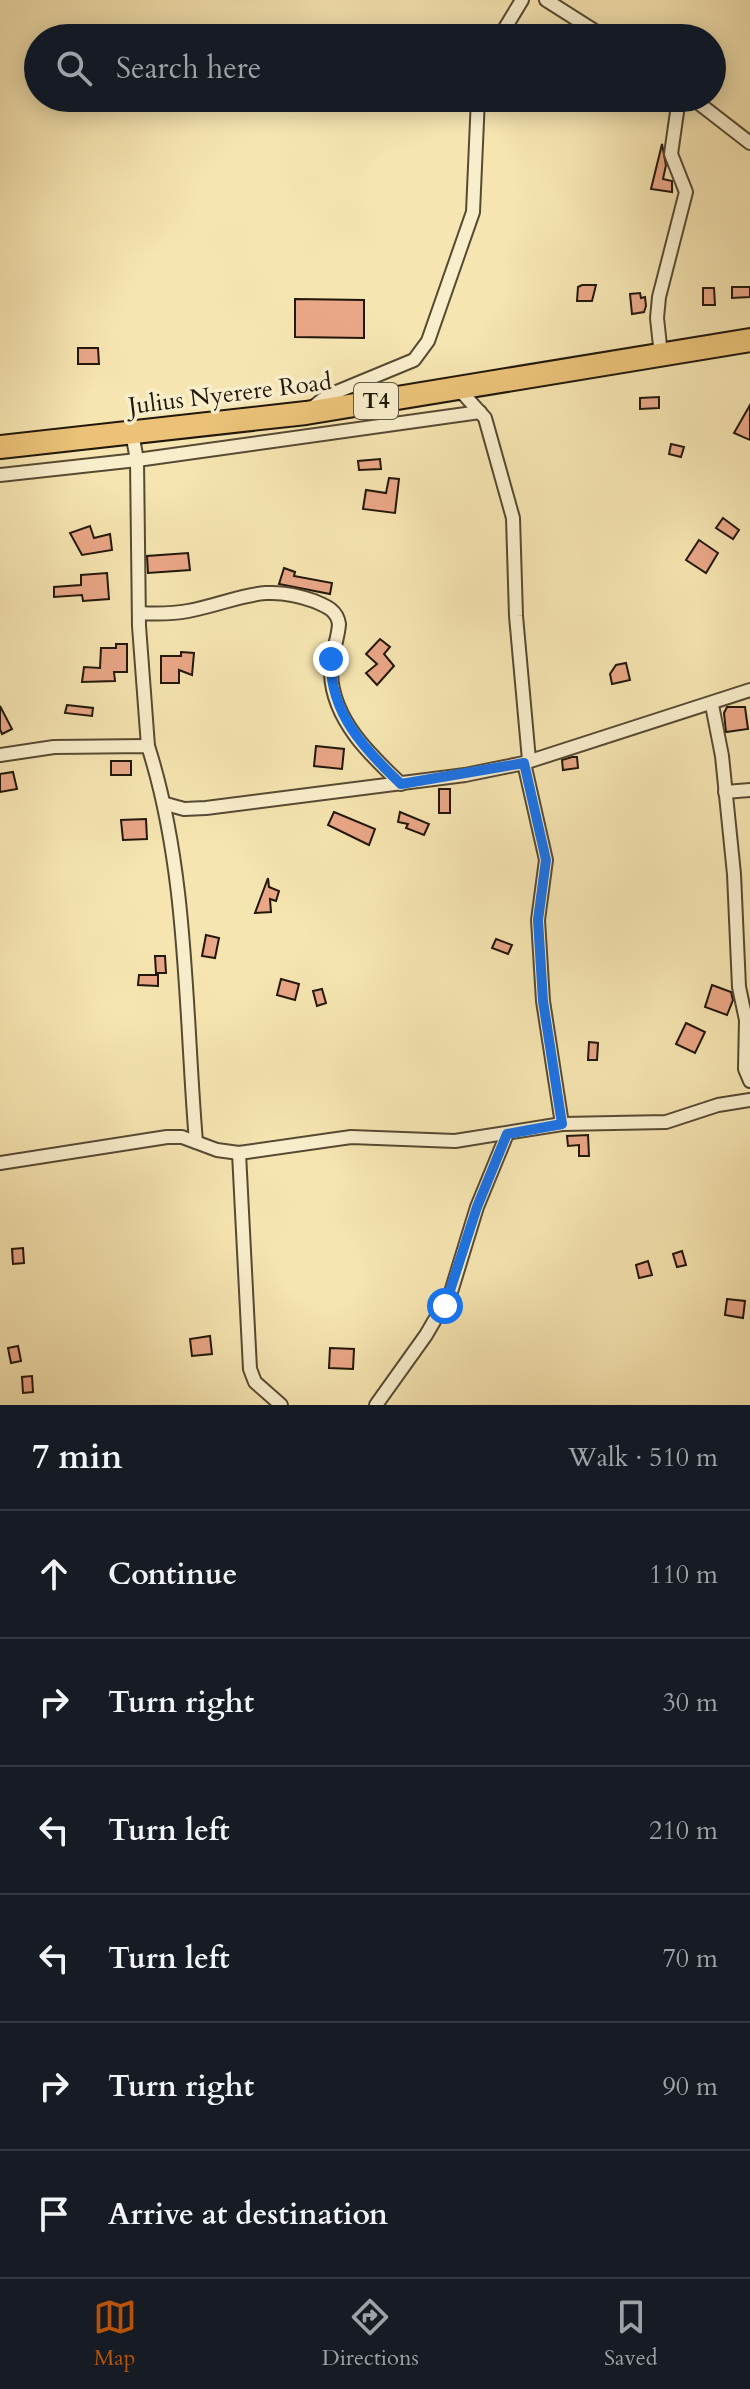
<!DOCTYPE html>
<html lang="en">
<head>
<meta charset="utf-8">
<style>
	:root { --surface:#171b24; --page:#242831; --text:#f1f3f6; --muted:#9ea1a6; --line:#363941; --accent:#b45309 }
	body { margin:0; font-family:Cardo,serif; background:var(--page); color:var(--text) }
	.stop { position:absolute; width:24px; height:24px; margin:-18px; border:6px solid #1a73e8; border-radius:50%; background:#fff }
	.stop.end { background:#1a73e8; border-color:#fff; box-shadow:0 2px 8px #0008 }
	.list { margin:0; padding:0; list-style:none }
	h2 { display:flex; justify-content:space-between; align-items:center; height:104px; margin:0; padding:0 32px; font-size:34px }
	h2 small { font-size:26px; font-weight:400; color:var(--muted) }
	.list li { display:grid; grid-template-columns:52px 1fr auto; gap:24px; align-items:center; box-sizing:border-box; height:128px; padding:0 32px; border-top:2px solid var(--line) }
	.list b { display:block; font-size:30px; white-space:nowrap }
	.list em { font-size:26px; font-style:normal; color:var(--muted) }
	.icon { flex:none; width:44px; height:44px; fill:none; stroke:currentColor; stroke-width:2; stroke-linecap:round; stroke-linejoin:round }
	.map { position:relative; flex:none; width:750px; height:1405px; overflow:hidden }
	.search { position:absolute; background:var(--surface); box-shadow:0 4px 20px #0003; left:24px; right:24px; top:24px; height:88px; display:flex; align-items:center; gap:20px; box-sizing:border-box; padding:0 28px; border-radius:44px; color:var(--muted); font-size:30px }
	.sheet { height:872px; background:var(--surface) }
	nav { display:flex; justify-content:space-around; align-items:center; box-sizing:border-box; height:112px; border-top:2px solid var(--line); background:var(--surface); font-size:22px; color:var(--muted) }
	nav a { display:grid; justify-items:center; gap:4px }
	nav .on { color:var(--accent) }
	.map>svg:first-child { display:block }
</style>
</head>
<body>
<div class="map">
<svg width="750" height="1405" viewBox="0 0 750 1405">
	<rect width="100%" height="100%" fill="#f6e5b1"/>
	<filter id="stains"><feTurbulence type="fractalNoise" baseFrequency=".0025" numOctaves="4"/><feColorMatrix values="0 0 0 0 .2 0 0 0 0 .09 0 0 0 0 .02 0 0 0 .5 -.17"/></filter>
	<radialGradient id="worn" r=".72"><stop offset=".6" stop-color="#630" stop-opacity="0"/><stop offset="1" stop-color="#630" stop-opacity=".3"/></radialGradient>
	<g fill="#eaa787" stroke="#211709" stroke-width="2">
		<path d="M662 144 666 165 663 179 672 181V192L651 189Z"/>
		<path d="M582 285H596L592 301H577L578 287Z"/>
		<path d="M732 287H750V297L732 298Z"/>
		<path d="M703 288H714L715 305H703Z"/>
		<path d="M640 293 641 298 645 297 646 306 644 312 632 314 630 294Z"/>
		<path d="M295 299 364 300V338L295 337Z"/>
		<path d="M78 348H98L99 364H78Z"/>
		<path d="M659 397V408L640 409V398Z"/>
		<path d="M750 405V440L734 433Z"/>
		<path d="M671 444 684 447 681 457 669 454Z"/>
		<path d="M380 459 381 469 359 470 358 461Z"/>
		<path d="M389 478 399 479 395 513 363 509 366 490 386 493Z"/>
		<path d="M723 518 739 530 733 539 716 528Z"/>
		<path d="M90 526 94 538 110 534 112 550 82 555 70 533Z"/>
		<path d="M699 540 718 553 706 573 686 560Z"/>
		<path d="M188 553 190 570 148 573 147 556Z"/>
		<path d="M284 568 295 572 294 576 332 583 330 594 279 584Z"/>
		<path d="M107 573 109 599 83 601 82 595 54 597V587L81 585V575Z"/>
		<path d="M380 639 390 647 384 654 394 666 377 685 366 673 377 664 366 654Z"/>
		<path d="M116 644H127V672H114L115 681 82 682 84 667 100 668 101 648H116Z"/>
		<path d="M181 652 194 653 192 675 179 670V683H161V656H181Z"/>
		<path d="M626 663 630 680 612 684 610 674 616 665Z"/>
		<path d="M67 705 93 708 92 716 65 713Z"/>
		<path d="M0 706 12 729 2 734 0 729Z"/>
		<path d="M727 707H745L748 729 726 732 724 713Z"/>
		<path d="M316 746 344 749 342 769 314 766Z"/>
		<path d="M572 757H577L578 768 563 770 562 760Z"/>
		<rect x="111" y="761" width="20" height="14"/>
		<path d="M13 772 17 789 0 792V774Z"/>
		<rect x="439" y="789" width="11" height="24"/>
		<path d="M334 812 375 829 369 845 328 825Z"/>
		<path d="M400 812 429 824 424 835 406 828 408 824 398 822Z"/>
		<path d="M146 819 147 839 123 840 121 820Z"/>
		<path d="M268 878 269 887 279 891 276 901 270 899 271 912 255 913Z"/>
		<path d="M206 935 219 938 215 958 202 956Z"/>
		<path d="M496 939 512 945 508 954 492 948Z"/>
		<path d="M155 956H165L166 973H156Z"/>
		<path d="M139 975H158V986L138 985Z"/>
		<path d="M281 979 299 984 295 1000 277 995Z"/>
		<path d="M712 985 731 992 733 1000 727 1015 705 1007Z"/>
		<path d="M322 989 326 1003 317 1006 313 991Z"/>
		<path d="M686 1023 705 1032 695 1053 676 1044Z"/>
		<path d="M589 1042 598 1043 597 1060H588Z"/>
		<path d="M588 1135 589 1156H579V1145L568 1146 567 1136Z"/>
		<path d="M23 1248 24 1263 13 1264 12 1249Z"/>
		<path d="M682 1251 686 1265 677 1267 673 1254Z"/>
		<path d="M648 1261 652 1275 639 1278 636 1265Z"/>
		<path d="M727 1299 745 1301 743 1318 725 1315Z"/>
		<path d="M210 1336 212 1354 192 1356 190 1339Z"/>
		<path d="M18 1346 21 1361 11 1363 8 1348Z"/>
		<path d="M330 1348 354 1349 353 1369 329 1368Z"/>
		<path d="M32 1376 33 1392 23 1393 22 1377Z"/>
	</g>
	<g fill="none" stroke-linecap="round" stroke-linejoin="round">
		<defs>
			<g id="street">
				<path d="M546 0 606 38"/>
				<path d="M499 38 522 0"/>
				<path d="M692 98 750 143"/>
				<path d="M661 355 657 318 659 297 686 192 671 154 679 98"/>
				<path d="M458 388 485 418 513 518 516 616 529 760"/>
				<path d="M312 408 327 396 414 360 428 341 473 212 478 98"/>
				<path d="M132 433 137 460 139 626 148 746"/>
				<path d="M0 475 137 460 480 412"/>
				<path d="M139 613C155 614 172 614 188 611 239 601 262 582 314 601 326 606 337 610 339 624 338 641 330 656 331 674 333 720 370 755 401 784"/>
				<path d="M712 705 722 756 734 874 739 987 746 1020 745 1069 750 1081"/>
				<path d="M0 755 54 747 148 746C188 871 185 1011 196 1142"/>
				<path d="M524 763 546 860 538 920 543 1001 562 1124"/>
				<path d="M725 792 750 790"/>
				<path d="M166 804 184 809 206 808 465 775 524 763 750 690"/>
				<path d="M239 1153 250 1369 255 1382 281 1405"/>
				<path d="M0 1163 167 1137H182L217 1150 239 1153 351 1137 455 1141 562 1124 666 1122 718 1105 750 1100"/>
				<path d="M376 1405 426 1335 451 1292 477 1207 507 1134"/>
			</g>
			<path id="highway" d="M0 447 306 413 750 340"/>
		</defs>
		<use href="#street" stroke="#564a33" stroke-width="16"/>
		<use href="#highway" stroke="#211709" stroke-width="26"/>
		<use href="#street" stroke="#f9eecc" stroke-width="12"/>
		<use href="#highway" stroke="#ebc278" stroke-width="22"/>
	</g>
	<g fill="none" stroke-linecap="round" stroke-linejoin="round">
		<path stroke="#1a73e8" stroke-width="10" d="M331 659C329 712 364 749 401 784L524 763 546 860 538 920 543 1001 562 1124 507 1134 477 1207 445 1306"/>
	</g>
	<g text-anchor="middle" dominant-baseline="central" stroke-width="7" stroke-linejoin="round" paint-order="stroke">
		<rect fill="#f9eecc" stroke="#625844" stroke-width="2" x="354" y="383" width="44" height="36" rx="6"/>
		<g font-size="22" font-weight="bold" fill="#211709">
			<text x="376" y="401">T4</text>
		</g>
		<g font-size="24" fill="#211709" stroke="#f9eecc">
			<text transform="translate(230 394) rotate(-7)">Julius Nyerere Road</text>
		</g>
	</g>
	<rect width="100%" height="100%" filter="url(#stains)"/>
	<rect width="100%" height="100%" fill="url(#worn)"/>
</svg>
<div class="stop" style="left:445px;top:1306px"></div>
<div class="stop end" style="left:331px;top:659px"></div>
<div class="search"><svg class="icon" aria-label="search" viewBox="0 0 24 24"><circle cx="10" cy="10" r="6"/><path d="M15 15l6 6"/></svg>Search here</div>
</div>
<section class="sheet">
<h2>7 min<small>Walk · 510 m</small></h2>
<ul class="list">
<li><svg class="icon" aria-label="ahead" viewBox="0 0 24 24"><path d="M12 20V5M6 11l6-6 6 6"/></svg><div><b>Continue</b></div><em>110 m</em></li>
<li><svg class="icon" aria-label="right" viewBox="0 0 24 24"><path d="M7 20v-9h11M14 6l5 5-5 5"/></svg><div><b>Turn right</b></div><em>30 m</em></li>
<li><svg class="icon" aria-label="left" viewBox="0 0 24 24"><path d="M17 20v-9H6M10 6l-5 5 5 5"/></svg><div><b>Turn left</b></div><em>210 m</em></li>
<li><svg class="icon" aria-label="left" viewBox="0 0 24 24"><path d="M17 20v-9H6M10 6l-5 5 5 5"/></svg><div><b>Turn left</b></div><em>70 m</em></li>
<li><svg class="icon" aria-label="right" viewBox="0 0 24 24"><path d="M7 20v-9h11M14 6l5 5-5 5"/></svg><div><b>Turn right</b></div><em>90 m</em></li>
<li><svg class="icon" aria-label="arrive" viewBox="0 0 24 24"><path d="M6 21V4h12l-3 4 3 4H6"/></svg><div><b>Arrive at destination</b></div></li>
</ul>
</section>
<nav>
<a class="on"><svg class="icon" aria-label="map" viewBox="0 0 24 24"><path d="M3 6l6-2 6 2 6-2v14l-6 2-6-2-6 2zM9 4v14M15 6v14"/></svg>Map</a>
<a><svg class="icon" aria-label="directions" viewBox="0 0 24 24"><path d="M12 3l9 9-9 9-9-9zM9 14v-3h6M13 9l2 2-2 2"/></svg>Directions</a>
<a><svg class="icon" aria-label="saved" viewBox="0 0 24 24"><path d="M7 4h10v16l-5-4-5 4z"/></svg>Saved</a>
</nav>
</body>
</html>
